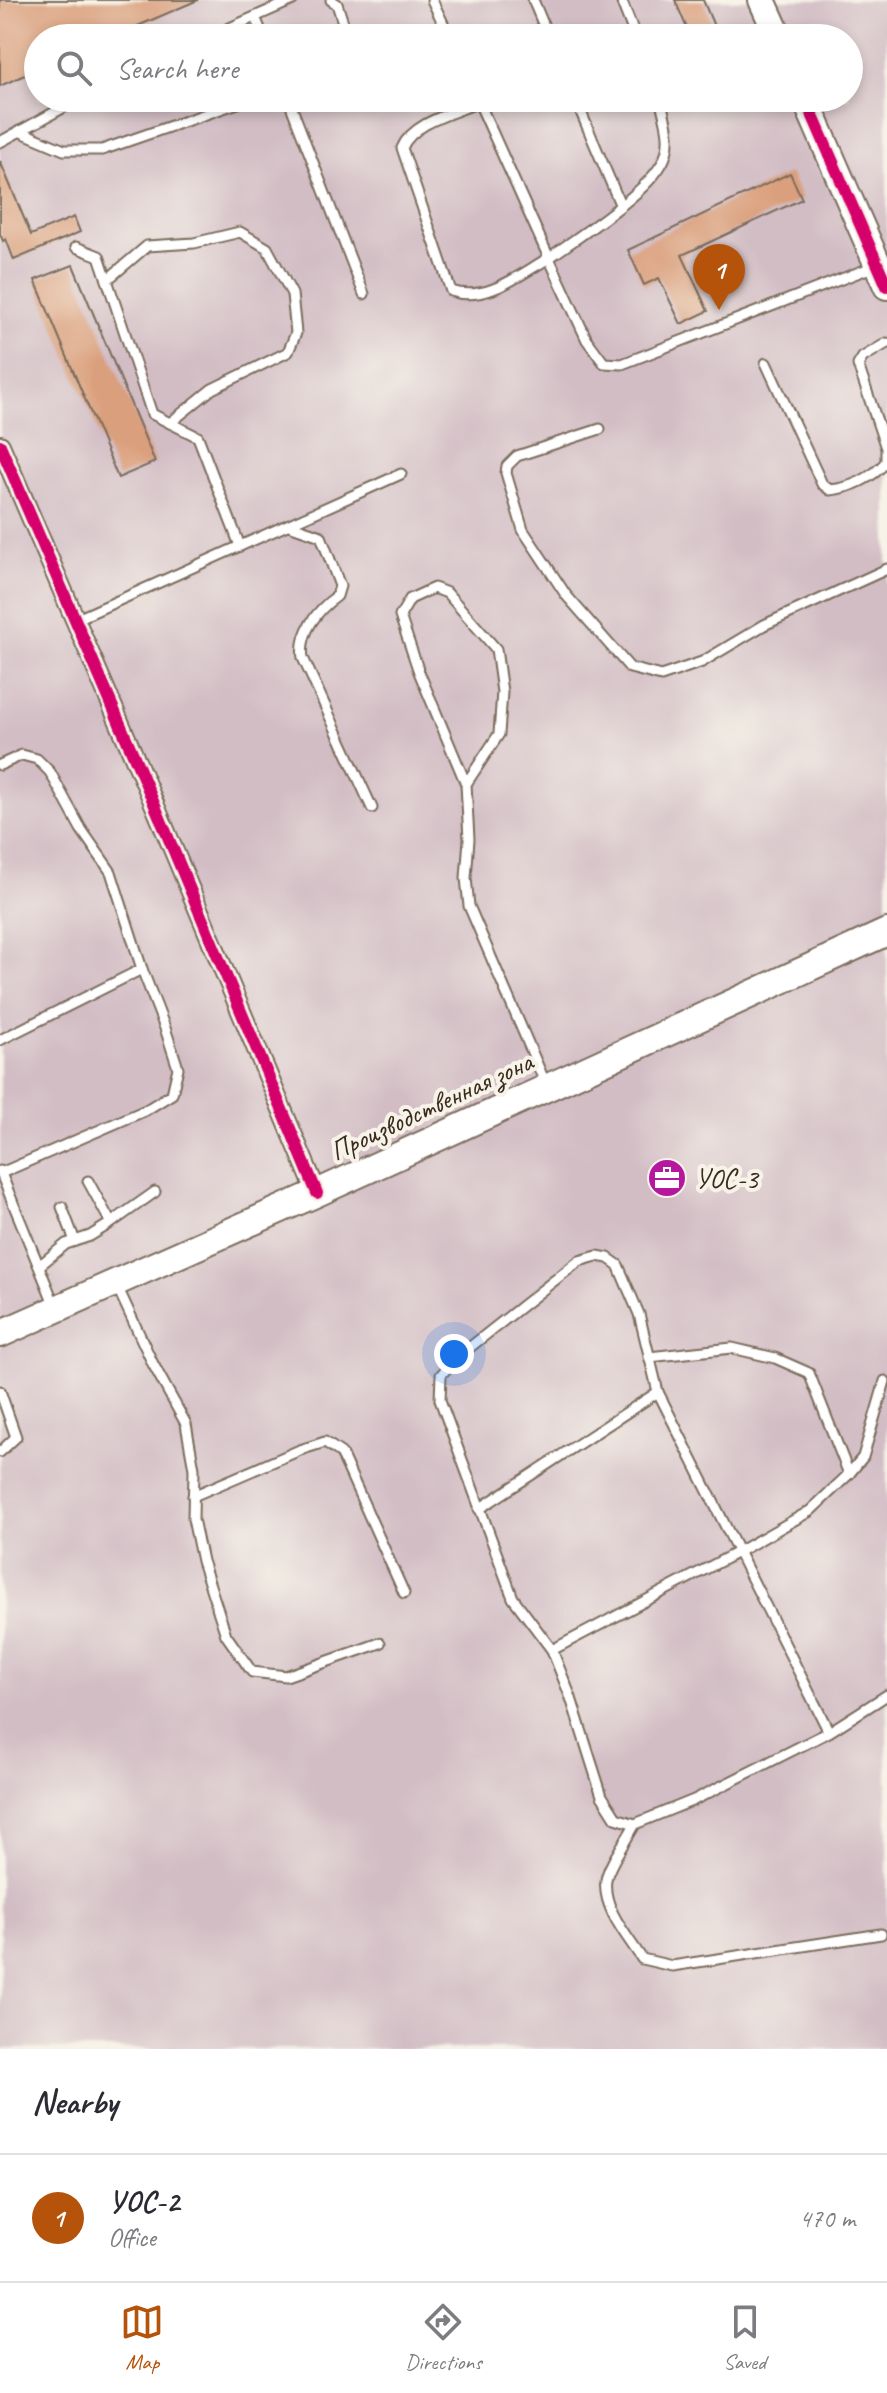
<!DOCTYPE html>
<html lang="en">
<head>
<meta charset="utf-8">
<style>
	:root { --surface:#fff; --page:#f7f7f7; --text:#2b2b33; --muted:#7c7c81; --line:#e1e1e2; --accent:#b45309 }
	body { margin:0; font-family:Caveat,sans-serif; background:var(--page); color:var(--text) }
	.you { position:absolute; left:454px; top:1354px; width:28px; height:28px; margin:-20px; border:6px solid #fff; border-radius:50%; background:#1a73e8; box-shadow:0 0 0 12px #1a73e833 }
	.badge { display:grid; place-items:center; width:52px; height:52px; border-radius:50%; background:var(--accent); color:#fff; font-size:26px; font-weight:700 }
	.pin { position:absolute; translate:-50% -66px; filter:drop-shadow(0 2px 4px #0008) }
	.pin::after { content:''; position:absolute; top:42px; width:28px; height:24px; background:inherit; clip-path:polygon(0 0,100% 0,50% 100%) }
	.list { margin:0; padding:0; list-style:none }
	h2 { display:flex; justify-content:space-between; align-items:center; height:104px; margin:0; padding:0 32px; font-size:34px }
	h2 small { font-size:26px; font-weight:400; color:var(--muted) }
	.list li { display:grid; grid-template-columns:52px 1fr auto; gap:24px; align-items:center; box-sizing:border-box; height:128px; padding:0 32px; border-top:2px solid var(--line) }
	.list b { display:block; font-size:30px; white-space:nowrap }
	.list p { margin:0; font-size:26px; white-space:nowrap; color:var(--muted) }
	.list em { font-size:26px; font-style:normal; color:var(--muted) }
	.icon { flex:none; width:44px; height:44px; fill:none; stroke:currentColor; stroke-width:2; stroke-linecap:round; stroke-linejoin:round }
	.map { position:relative; flex:none; width:887px; height:2049px; overflow:hidden }
	.search { position:absolute; background:var(--surface); box-shadow:0 4px 12px #0003; left:24px; right:24px; top:24px; height:88px; display:flex; align-items:center; gap:20px; box-sizing:border-box; padding:0 28px; border-radius:44px; color:var(--muted); font-size:30px }
	.sheet { height:232px; background:var(--surface) }
	nav { display:flex; justify-content:space-around; align-items:center; box-sizing:border-box; height:112px; border-top:2px solid var(--line); background:var(--surface); font-size:22px; color:var(--muted) }
	nav a { display:grid; justify-items:center; gap:4px }
	nav .on { color:var(--accent) }
	.map>svg:first-child { display:block }
</style>
</head>
<body>
<div class="map">
<svg width="887" height="2049" viewBox="0 0 887 2049">
	<rect width="100%" height="100%" fill="#f7f3e8"/>
	<filter id="ink" filterUnits="userSpaceOnUse"><feTurbulence type="fractalNoise" baseFrequency=".0125" numOctaves="2"/><feDisplacementMap in="SourceGraphic" scale="16" xChannelSelector="R" yChannelSelector="G"/><feConvolveMatrix kernelMatrix="1 2 1 2 8 2 1 2 1" color-interpolation-filters="sRGB"/></filter>
	<filter id="wash" filterUnits="userSpaceOnUse"><feTurbulence type="fractalNoise" baseFrequency=".006" numOctaves="4" result="noise"/><feDisplacementMap in="SourceGraphic" scale="32" xChannelSelector="R" yChannelSelector="G"/><feGaussianBlur stdDeviation="1.8" result="paint"/><feColorMatrix in="noise" values="0 0 0 0 0 0 0 0 0 0 0 0 0 0 0 0 0 1.4 0 .05"/><feComposite in="paint" operator="in"/></filter>
	<g filter="url(#wash)">
		<rect width="100%" height="100%" fill="#f3e8d2"/>
		<path fill="#d2bdc5" fill-rule="evenodd" d="M0 0H887V2049H0ZM38 38H849V98H38Z"/>
		<g id="blocks">
			<g fill="#da9f7b">
				<path d="M0 0H198L110 38H38V69L0 86Z"/>
				<path d="M675 0H703L716 31 700 38H691Z"/>
				<path d="M0 161 31 235 74 217 80 232 14 260 6 239 3 241 0 234Z"/>
				<path d="M790 173 802 199 682 255 708 311 681 324 659 278 644 285 628 250Z"/>
				<path d="M73 265 155 462 118 478 35 280Z"/>
			</g>
		</g>
	</g>
	<g filter="url(#ink)">
		<use href="#blocks" fill-opacity="0" stroke="#7b6c5d" stroke-width="2"/>
		<g fill="none" stroke-linecap="round" stroke-linejoin="round">
			<defs>
				<g id="lane">
					<path d="M331 0 337 4 348 38"/>
					<path d="M432 0 450 38"/>
					<path d="M533 0 549 38"/>
					<path d="M621 0 636 38"/>
					<path d="M255 17 264 38"/>
					<path d="M207 38 293 0"/>
					<path d="M288 98 364 294"/>
					<path d="M477 98 549 258C578 236 657 188 666 154 672 136 664 116 660 98"/>
					<path d="M575 98 620 204"/>
					<path d="M479 102C454 113 413 122 402 148L451 291C486 303 519 275 549 258L587 340 604 363 622 364 875 266"/>
					<path d="M19 131 64 150H102L252 98"/>
					<path d="M0 142 81 98"/>
					<path d="M76 247 99 256 152 414 198 437 240 546"/>
					<path d="M107 280 147 246 194 243 240 232 267 248 292 294 296 333 288 352 212 389 170 423"/>
					<path d="M766 363 822 484 830 490C851 488 872 478 886 462V448L858 365 863 357 887 343"/>
					<path d="M600 429 517 456 507 466 506 473 523 530 566 595 630 668 661 676 702 662 764 625 887 569"/>
					<path d="M289 525 321 536 340 586 337 596C317 610 299 633 303 658L372 808"/>
					<path d="M75 620 401 474"/>
					<path d="M0 765 22 755 37 759 50 772 81 829 111 872 142 969 165 1028 178 1068 172 1094 146 1110 1 1173"/>
					<path d="M466 784 499 734 502 692 496 649 447 593 434 588 410 599 400 616 419 672 466 784 469 839 466 878 469 906 547 1087"/>
					<path d="M0 1040 142 969"/>
					<path d="M0 1171 55 1306"/>
					<path d="M88 1181 111 1223"/>
					<path d="M62 1207 75 1241"/>
					<path d="M39 1266 66 1244 90 1236 111 1223 155 1192"/>
					<path d="M117 1286 153 1364 186 1424 194 1469 193 1519 202 1561 226 1635 252 1672 286 1676 380 1643"/>
					<path d="M649 1357 732 1348 775 1358 809 1373 849 1474"/>
					<path d="M0 1391 16 1437 0 1452"/>
					<path d="M193 1496 300 1450 325 1442 341 1453 404 1593"/>
					<path d="M479 1509 658 1392"/>
					<path d="M552 1650 738 1552 810 1511 849 1474 863 1457 885 1381"/>
					<path d="M829 1732 658 1392 639 1314 618 1265 608 1258 597 1256 579 1261 455 1359 441 1375 440 1400 513 1598 552 1650 571 1698 602 1796 616 1818 635 1824 694 1800 829 1732 887 1695"/>
					<path d="M635 1824C628 1838 608 1865 606 1880 602 1908 628 1937 642 1959L672 1966 881 1934"/>
				</g>
				<path id="street" d="M0 445 145 782 317 1193"/>
				<g id="secondary">
					<path d="M762 0 779 38"/>
					<path d="M805 98 887 286"/>
					<path d="M0 1334 317 1193 887 932"/>
				</g>
			</defs>
			<use href="#lane" stroke="#7b6c5d" stroke-width="13"/>
			<use href="#street" stroke="#7b6c5d" stroke-width="22"/>
			<use href="#secondary" stroke="#7b6c5d" stroke-width="30"/>
			<use href="#lane" stroke="#fff" stroke-width="9"/>
			<use href="#street" stroke="#fff" stroke-width="18"/>
			<use href="#secondary" stroke="#fff" stroke-width="26"/>
			<defs>
				<g id="cycleway">
					<path d="M805 98 887 286"/>
					<path d="M0 445 145 782 317 1193"/>
				</g>
			</defs>
			<use href="#cycleway" stroke="#f7f3e8" stroke-width="17"/>
			<use href="#cycleway" stroke="#d6006c" stroke-width="12"/>
		</g>
	</g>
	<defs>
		<symbol id="office-disc" viewBox="-11 -11 22 22"><circle r="9.5" fill="#b5179e" stroke="#f7f3e8"/><path d="M-6-3h4V-5.5h4V-3h4V5H-6ZM-1-4.5V-3h2v-1.5ZM-6 0V1H6V0Z" fill="#fff"/></symbol>
	</defs>
	<g fill-rule="evenodd">
		<use href="#office-disc" x="645" y="1156" width="44" height="44"/>
	</g>
	<g text-anchor="middle" dominant-baseline="central" stroke-width="8" stroke-linejoin="round" paint-order="stroke">
		<g font-size="28" fill="#3b2a1e" stroke="#f7f3e8">
			<text transform="translate(431 1106) rotate(-25)">Производственная зона</text>
		</g>
		<g font-size="28" fill="#3b2a1e" stroke="#f7f3e8" text-anchor="start">
			<text x="695" y="1178">УОС-3</text>
		</g>
	</g>
</svg>
<div class="you"></div>
<div class="pin badge" style="left:719px;top:310px">1</div>
<div class="search"><svg class="icon" aria-label="search" viewBox="0 0 24 24"><circle cx="10" cy="10" r="6"/><path d="M15 15l6 6"/></svg>Search here</div>
</div>
<section class="sheet">
<h2>Nearby<small></small></h2>
<ul class="list">
<li><span class="badge">1</span><div><b>УОС-2</b><p>Office</p></div><em>470 m</em></li>
</ul>
</section>
<nav>
<a class="on"><svg class="icon" aria-label="map" viewBox="0 0 24 24"><path d="M3 6l6-2 6 2 6-2v14l-6 2-6-2-6 2zM9 4v14M15 6v14"/></svg>Map</a>
<a><svg class="icon" aria-label="directions" viewBox="0 0 24 24"><path d="M12 3l9 9-9 9-9-9zM9 14v-3h6M13 9l2 2-2 2"/></svg>Directions</a>
<a><svg class="icon" aria-label="saved" viewBox="0 0 24 24"><path d="M7 4h10v16l-5-4-5 4z"/></svg>Saved</a>
</nav>
</body>
</html>
